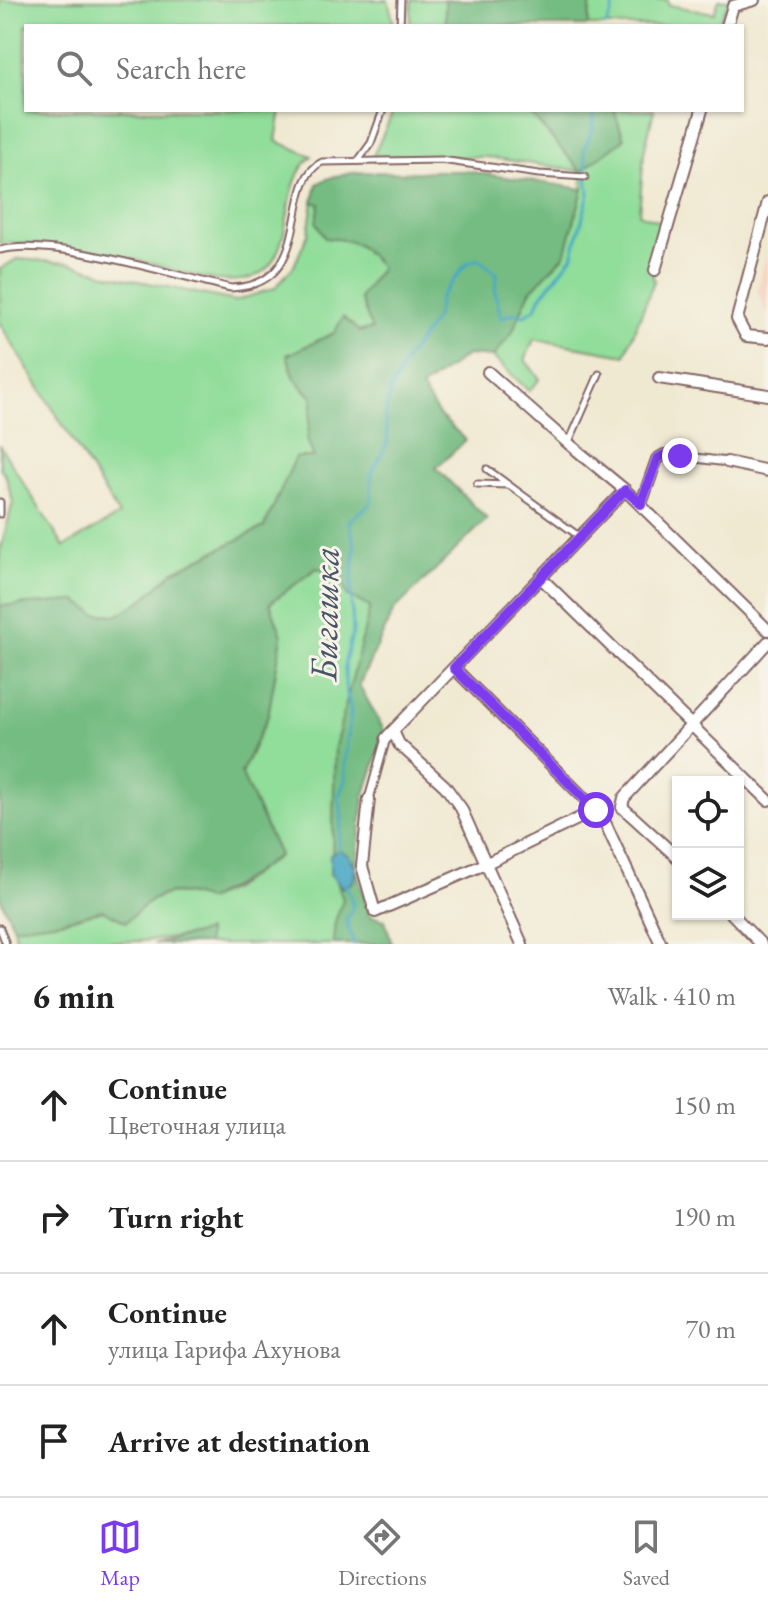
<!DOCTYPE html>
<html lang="en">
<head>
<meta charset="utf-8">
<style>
	:root { --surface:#fff; --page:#f2f2f2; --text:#222; --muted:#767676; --line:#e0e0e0; --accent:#7c3aed }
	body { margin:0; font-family:"EB Garamond",serif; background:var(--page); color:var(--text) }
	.controls { position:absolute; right:24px; bottom:24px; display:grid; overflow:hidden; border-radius:0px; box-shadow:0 2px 6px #0004 }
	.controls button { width:72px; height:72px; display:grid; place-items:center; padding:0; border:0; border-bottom:2px solid var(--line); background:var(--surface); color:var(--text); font:40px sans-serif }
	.stop { position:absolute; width:24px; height:24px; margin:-18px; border:6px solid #7c3aed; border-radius:50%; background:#fff }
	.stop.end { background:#7c3aed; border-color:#fff; box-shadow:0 2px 8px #0008 }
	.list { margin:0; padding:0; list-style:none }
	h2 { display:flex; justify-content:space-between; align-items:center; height:104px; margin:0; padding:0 32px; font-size:34px }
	h2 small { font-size:26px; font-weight:400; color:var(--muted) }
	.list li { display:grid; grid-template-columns:52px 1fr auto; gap:24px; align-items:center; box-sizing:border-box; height:112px; padding:0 32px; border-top:2px solid var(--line) }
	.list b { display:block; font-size:30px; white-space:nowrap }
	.list p { margin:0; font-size:26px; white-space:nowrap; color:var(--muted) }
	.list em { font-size:26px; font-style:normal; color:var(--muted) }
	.icon { flex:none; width:44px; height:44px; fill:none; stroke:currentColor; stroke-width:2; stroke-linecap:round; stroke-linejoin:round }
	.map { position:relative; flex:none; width:768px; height:944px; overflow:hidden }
	.search { position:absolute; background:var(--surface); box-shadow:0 2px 6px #0004; left:24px; right:24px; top:24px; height:88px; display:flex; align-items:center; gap:20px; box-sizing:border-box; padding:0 28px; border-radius:0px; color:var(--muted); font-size:30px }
	.sheet { height:552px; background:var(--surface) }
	nav { display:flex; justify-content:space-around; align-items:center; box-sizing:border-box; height:112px; border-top:2px solid var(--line); background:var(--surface); font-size:22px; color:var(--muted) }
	nav a { display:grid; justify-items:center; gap:4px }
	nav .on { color:var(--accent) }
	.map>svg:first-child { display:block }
</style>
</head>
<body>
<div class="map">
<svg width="768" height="944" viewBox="0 0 768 944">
	<rect width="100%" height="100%" fill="#f7f3e8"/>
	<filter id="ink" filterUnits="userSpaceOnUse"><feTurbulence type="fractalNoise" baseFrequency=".0125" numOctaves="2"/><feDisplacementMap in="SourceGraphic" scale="16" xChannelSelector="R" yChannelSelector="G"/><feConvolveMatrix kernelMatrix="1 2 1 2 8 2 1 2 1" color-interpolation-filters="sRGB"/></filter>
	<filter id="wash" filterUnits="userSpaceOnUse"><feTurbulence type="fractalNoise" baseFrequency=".006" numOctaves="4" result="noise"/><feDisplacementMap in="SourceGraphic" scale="32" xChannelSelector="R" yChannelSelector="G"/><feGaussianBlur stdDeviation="1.8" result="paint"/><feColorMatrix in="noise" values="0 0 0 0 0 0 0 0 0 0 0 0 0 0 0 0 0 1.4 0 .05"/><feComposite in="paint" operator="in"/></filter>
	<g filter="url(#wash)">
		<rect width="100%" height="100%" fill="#f0e9d2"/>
		<path fill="#f4d3c0" d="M768 250V315L757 291Z"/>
		<g fill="#91dd9a" stroke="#6e7e62" stroke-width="2">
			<path d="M0 0H388L393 20 392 26H26V110H281L276 141 312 156C282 182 294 229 272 262 266 272 252 279 241 280 210 284 175 269 145 262 97 251 49 243 0 243Z"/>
			<path d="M412 0H445L446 26H410Z"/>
			<path d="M591 0H668V5L714 13 719 0H734C725 4 722 17 719 26H588Z"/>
			<path d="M394 110H527L581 171 624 139 614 110H654L644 152 639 214 663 223 649 261 654 281 625 355 534 339 525 360 540 379 529 391 493 357 530 291 565 255 583 189 581 171 486 157 373 156Z"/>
			<path d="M313 202 320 204 325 238C356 239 362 246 381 268L370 282 372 329 334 333 287 355 295 379 313 398 307 440 314 457H296L264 527 174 571 144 599 118 615 96 614 77 601 0 606V552L13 502 6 476 0 468V446L64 547 119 515 0 324V269L17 259 69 263 110 275 235 301 275 288 294 266 308 234Z"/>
			<path d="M317 568 341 578 348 596 371 607 335 747 332 871 343 899 335 922 333 944H207V932C162 942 116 944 71 939L72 944H17L14 927 61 921 103 910 126 922C157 893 166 887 207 900L232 889 279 856 241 774 268 716 282 636 270 603Z"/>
		</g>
		<g fill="#74bc82" stroke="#5f6e56" stroke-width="2">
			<path d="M445 0H591L588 26H446Z"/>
			<path d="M527 110H614L624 139 581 171Z"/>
			<path d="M430 171H466L583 189 565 255 530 291 512 333 493 357 467 355 421 388 439 415 466 440 436 468 487 519 394 610 359 685 385 732 364 797 356 868 370 916 385 920 392 944H333L335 922 343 899 332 871 335 747 370 607 348 596 340 578 317 568 270 603 282 636 268 716 241 773 279 855 243 881 207 900C165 886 157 893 126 922L103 910 61 921 14 927 0 898V606L77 601 96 614 118 615 144 599 173 572 264 527 296 457H314L307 440 313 398 295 379 287 355 334 333 343 317 360 332 372 329 360 298 381 268C362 245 355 239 325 238L316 221 320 204 313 202 317 184C350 164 393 177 430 171Z"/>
			<path d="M207 931V944H154L159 943Z"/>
		</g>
		<path fill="#45a6c5" stroke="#486278" stroke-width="2" d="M339 850 348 855 356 867 353 882 342 888 330 874V855Z"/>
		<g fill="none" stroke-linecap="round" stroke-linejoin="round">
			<g stroke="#45a6c5" stroke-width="3">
				<path d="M606 26 613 10V0"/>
				<path d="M339 850C338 829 346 818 338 798L345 781V760L351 712 345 685V661L353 631 351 591 355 547 349 521 371 503 372 473 388 442 385 418 391 389 405 361 436 317 440 297 467 263 478 259 497 274 495 292 501 318 514 313 525 315 536 308 540 298 572 257 589 194 584 149 593 128 595 110"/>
				<path d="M346 884C351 901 358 903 346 920L354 944"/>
			</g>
		</g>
	</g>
	<g filter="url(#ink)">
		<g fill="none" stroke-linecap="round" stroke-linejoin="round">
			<defs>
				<g id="service">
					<path d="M400 26 401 0"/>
					<path d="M358 161 371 143 383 110"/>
					<path d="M0 250C54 237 173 275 231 288 318 285 278 183 322 162L441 160 539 174 585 177"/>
					<path d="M569 442 599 374"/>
					<path d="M487 469 580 537"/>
					<path d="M477 484 508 485"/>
					<path d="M0 502V514"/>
					<path d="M0 928 6 944"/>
				</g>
				<g id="pedestrian">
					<path d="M680 456 727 462"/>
					<path d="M369 799 386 738"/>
				</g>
				<g id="minor">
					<path d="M727 26 733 6 754 0"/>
					<path d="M768 202 737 319 746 336 768 338"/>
					<path d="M655 270 702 110"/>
					<path d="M488 372 568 443 625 490 768 630"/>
					<path d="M659 378 768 395"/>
					<path d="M727 462 768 471"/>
					<path d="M641 504 657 459 664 455 680 456"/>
					<path d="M541 578 768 800"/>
					<path d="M454 668 602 816 661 944"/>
					<path d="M393 731 399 744 445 786 461 808 522 944"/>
					<path d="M386 738 625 490"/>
					<path d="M369 799 362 866 375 912 485 864 596 810"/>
					<path d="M622 807 624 798 768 642"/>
					<path d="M622 807 678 858"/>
					<path d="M732 914 761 944"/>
				</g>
			</defs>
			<use href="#service" stroke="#846665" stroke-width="9"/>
			<use href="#pedestrian" stroke="#846665" stroke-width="11"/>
			<use href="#minor" stroke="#846665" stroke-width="14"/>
			<use href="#service" stroke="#fff" stroke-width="5"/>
			<use href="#pedestrian" stroke="#fff" stroke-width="7"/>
			<use href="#minor" stroke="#fff" stroke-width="10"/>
		</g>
	</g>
	<g fill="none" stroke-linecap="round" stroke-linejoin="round" filter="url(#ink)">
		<path stroke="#7c3aed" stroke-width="10" d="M596 810 454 668 625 490 641 504 657 459 664 455 680 456"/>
	</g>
	<g text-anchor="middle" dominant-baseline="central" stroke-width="6" stroke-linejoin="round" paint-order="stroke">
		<g font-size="38" font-style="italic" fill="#485569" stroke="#f7f3e8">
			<text transform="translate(324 614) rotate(-89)">Бигашка</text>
		</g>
	</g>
</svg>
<div class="controls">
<button><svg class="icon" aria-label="locate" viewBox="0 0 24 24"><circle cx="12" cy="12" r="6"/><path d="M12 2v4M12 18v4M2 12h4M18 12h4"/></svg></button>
<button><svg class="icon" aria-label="layers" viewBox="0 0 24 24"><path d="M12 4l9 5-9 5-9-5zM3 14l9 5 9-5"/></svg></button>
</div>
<div class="stop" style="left:596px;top:810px"></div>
<div class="stop end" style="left:680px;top:456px"></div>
<div class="search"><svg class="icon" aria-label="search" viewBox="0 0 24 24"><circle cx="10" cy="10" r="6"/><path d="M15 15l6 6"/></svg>Search here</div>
</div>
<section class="sheet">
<h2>6 min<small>Walk · 410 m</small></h2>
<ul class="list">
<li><svg class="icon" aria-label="ahead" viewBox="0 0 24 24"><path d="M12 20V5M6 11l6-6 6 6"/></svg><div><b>Continue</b><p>Цветочная улица</p></div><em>150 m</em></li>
<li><svg class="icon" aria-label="right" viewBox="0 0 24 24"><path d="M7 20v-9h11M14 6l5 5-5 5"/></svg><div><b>Turn right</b></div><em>190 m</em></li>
<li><svg class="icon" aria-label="ahead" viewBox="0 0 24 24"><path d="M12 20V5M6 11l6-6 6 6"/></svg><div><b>Continue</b><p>улица Гарифа Ахунова</p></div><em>70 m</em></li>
<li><svg class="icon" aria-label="arrive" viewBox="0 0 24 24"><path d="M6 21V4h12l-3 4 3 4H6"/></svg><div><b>Arrive at destination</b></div></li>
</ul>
</section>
<nav>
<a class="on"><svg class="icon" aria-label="map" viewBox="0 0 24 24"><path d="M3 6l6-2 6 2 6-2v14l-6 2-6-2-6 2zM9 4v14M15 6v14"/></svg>Map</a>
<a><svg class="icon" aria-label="directions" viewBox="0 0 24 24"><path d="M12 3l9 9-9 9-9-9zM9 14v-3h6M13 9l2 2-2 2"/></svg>Directions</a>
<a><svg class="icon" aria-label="saved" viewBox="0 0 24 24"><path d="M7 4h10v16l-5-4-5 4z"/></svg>Saved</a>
</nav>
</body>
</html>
